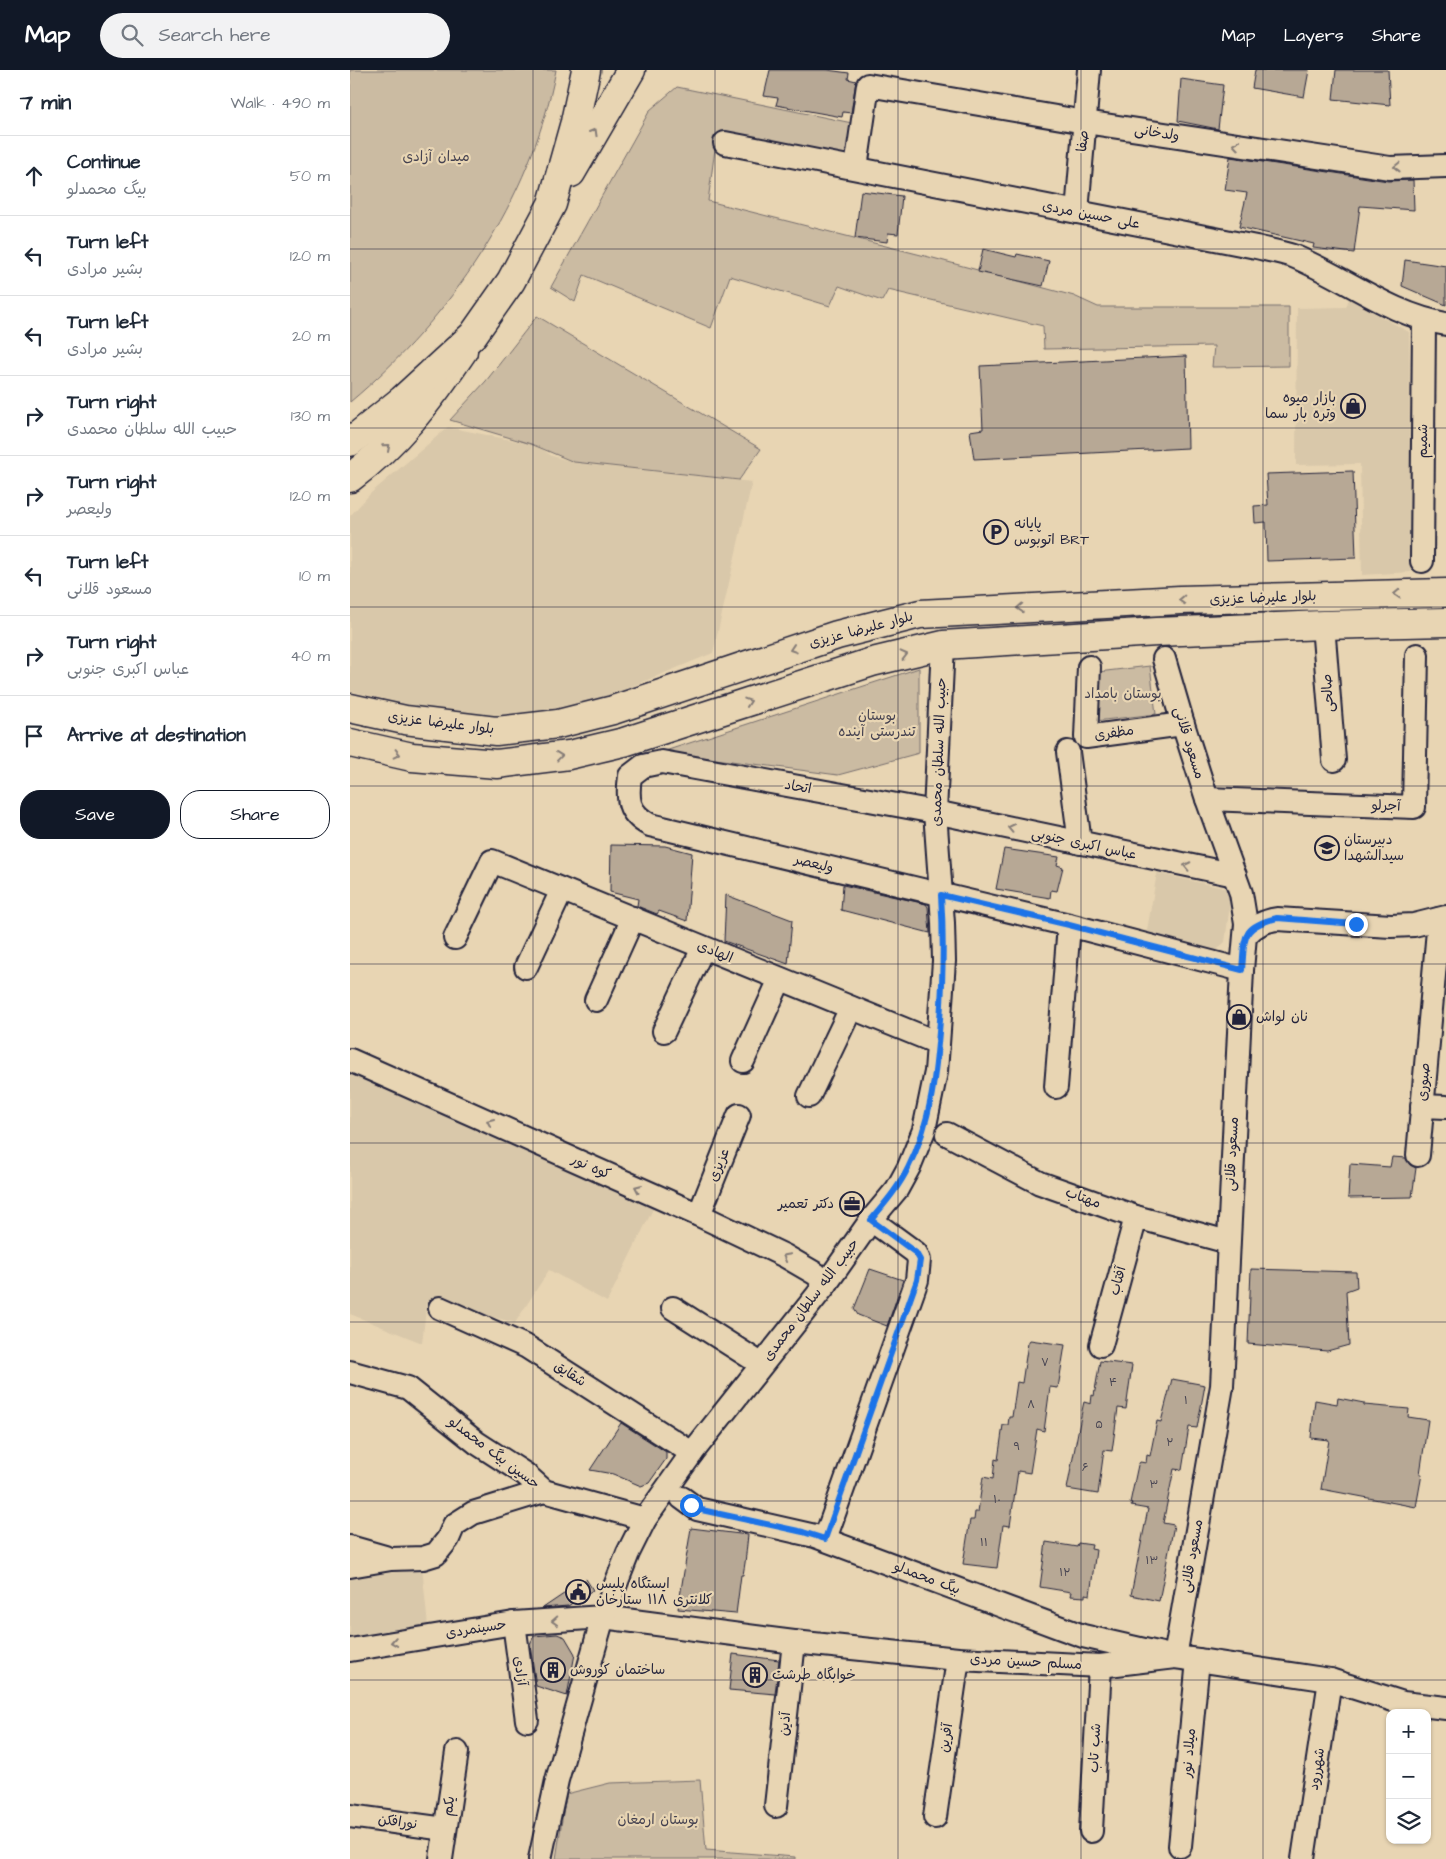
<!DOCTYPE html>
<html lang="en">
<head>
<meta charset="utf-8">
<style>
	:root { --surface:#fff; --page:#f2f2f3; --text:#1f2937; --muted:#747a83; --line:#e0e1e3; --accent:#111827 }
	body { margin:0; font-family:"Architects Daughter","Playpen Sans Arabic",sans-serif; background:var(--page); color:var(--text) }
	.controls { position:absolute; right:15px; bottom:15px; display:grid; overflow:hidden; border-radius:10px; box-shadow:0 1px 4px #0004 }
	.controls button { width:45px; height:45px; display:grid; place-items:center; padding:0; border:0; border-bottom:1px solid var(--line); background:var(--surface); color:var(--text); font:25px sans-serif }
	.stop { position:absolute; width:15px; height:15px; margin:-11px; border:4px solid #1a73e8; border-radius:50%; background:#fff }
	.stop.end { background:#1a73e8; border-color:#fff; box-shadow:0 1px 5px #0008 }
	.list { margin:0; padding:0; list-style:none }
	h2 { display:flex; justify-content:space-between; align-items:center; height:65px; margin:0; padding:0 20px; font-size:21px }
	h2 small { font-size:16px; font-weight:400; color:var(--muted) }
	.list li { display:grid; grid-template-columns:32px 1fr auto; gap:15px; align-items:center; box-sizing:border-box; height:80px; padding:0 20px; border-top:1px solid var(--line) }
	.list b { display:block; font-size:19px; white-space:nowrap }
	.list p { margin:0; font-size:16px; white-space:nowrap; color:var(--muted) }
	.list em { font-size:16px; font-style:normal; color:var(--muted) }
	.actions { display:flex; gap:10px; padding:15px 20px }
	.actions a { flex:1; padding:11px 0; border:1px solid var(--accent); border-radius:20px; text-align:center; font-size:18px; color:var(--accent) }
	.actions .main { background:var(--accent); color:#fff }
	.icon { flex:none; width:28px; height:28px; fill:none; stroke:currentColor; stroke-width:2; stroke-linecap:round; stroke-linejoin:round }
	.map { position:relative; flex:none; width:1096px; height:1789px; overflow:hidden }
	header { display:flex; align-items:center; gap:30px; box-sizing:border-box; height:70px; padding:0 25px; background:var(--accent); color:#fff }
	header strong { font-size:24px }
	nav { display:flex; gap:28px; margin-inline-start:auto; font-size:18px }
	.search { width:350px; height:45px; background:var(--page); display:flex; align-items:center; gap:12px; box-sizing:border-box; padding:0 18px; border-radius:28px; color:var(--muted); font-size:19px }
	main { display:flex }
	aside { flex:1; background:var(--surface) }
	.map>svg:first-child { display:block }
</style>
</head>
<body>
<header>
<strong>Map</strong>
<div class="search"><svg class="icon" aria-label="search" viewBox="0 0 24 24"><circle cx="10" cy="10" r="6"/><path d="M15 15l6 6"/></svg>Search here</div>
<nav><a>Map</a><a>Layers</a><a>Share</a></nav>
</header>
<main>
<aside>
<h2>7 min<small>Walk · 490 m</small></h2>
<ul class="list">
<li><svg class="icon" aria-label="ahead" viewBox="0 0 24 24"><path d="M12 20V5M6 11l6-6 6 6"/></svg><div><b>Continue</b><p>بیگ محمدلو</p></div><em>50 m</em></li>
<li><svg class="icon" aria-label="left" viewBox="0 0 24 24"><path d="M17 20v-9H6M10 6l-5 5 5 5"/></svg><div><b>Turn left</b><p>بشیر مرادی</p></div><em>120 m</em></li>
<li><svg class="icon" aria-label="left" viewBox="0 0 24 24"><path d="M17 20v-9H6M10 6l-5 5 5 5"/></svg><div><b>Turn left</b><p>بشیر مرادی</p></div><em>20 m</em></li>
<li><svg class="icon" aria-label="right" viewBox="0 0 24 24"><path d="M7 20v-9h11M14 6l5 5-5 5"/></svg><div><b>Turn right</b><p>حبیب الله سلطان محمدی</p></div><em>130 m</em></li>
<li><svg class="icon" aria-label="right" viewBox="0 0 24 24"><path d="M7 20v-9h11M14 6l5 5-5 5"/></svg><div><b>Turn right</b><p>ولیعصر</p></div><em>120 m</em></li>
<li><svg class="icon" aria-label="left" viewBox="0 0 24 24"><path d="M17 20v-9H6M10 6l-5 5 5 5"/></svg><div><b>Turn left</b><p>مسعود قلانی</p></div><em>10 m</em></li>
<li><svg class="icon" aria-label="right" viewBox="0 0 24 24"><path d="M7 20v-9h11M14 6l5 5-5 5"/></svg><div><b>Turn right</b><p>عباس اکبری جنوبی</p></div><em>40 m</em></li>
<li><svg class="icon" aria-label="arrive" viewBox="0 0 24 24"><path d="M6 21V4h12l-3 4 3 4H6"/></svg><div><b>Arrive at destination</b></div></li>
</ul>
<div class="actions"><a class="main">Save</a><a>Share</a></div>
</aside>
<div class="map">
<svg width="1096" height="1789" viewBox="0 0 1096 1789">
	<rect width="100%" height="100%" fill="#e8d5b3"/>
	<filter id="ink" filterUnits="userSpaceOnUse"><feTurbulence type="fractalNoise" baseFrequency=".02" numOctaves="2"/><feDisplacementMap in="SourceGraphic" scale="10" xChannelSelector="R" yChannelSelector="G"/><feConvolveMatrix kernelMatrix="1 2 1 2 8 2 1 2 1" color-interpolation-filters="sRGB"/></filter>
	<g filter="url(#ink)">
		<g fill="#d9c8aa">
			<path d="M999 229 1059 262 1061 502 1012 505 1010 394 946 395 947 238 996 237Z"/>
			<path d="M98 357 186 375 202 386 224 392 402 412 363 583 256 627 210 637 155 645 122 644 76 639 0 621V446L21 423Z"/>
			<path d="M807 803 874 818 881 827 875 872 863 884 796 866Z"/>
			<path d="M0 1000 131 1063 305 1135 257 1232 199 1200 165 1253 85 1231H77L72 1273 0 1244Z"/>
			<path d="M72 1496 78 1557 0 1569V1508L64 1500Z"/>
		</g>
		<g fill="#cbbba2" stroke="#766e6e">
			<path d="M0 0H206C181 131 100 248 0 332Z"/>
			<path d="M327 17 502 53 498 87 367 64 358 131 583 188 724 226 748 237H939V296L862 297 864 276 694 279 693 256 538 220 532 231 489 216 480 236 380 206 361 258 234 205 225 232 201 217 300 40Z"/>
			<path d="M187 246 411 379 389 410 224 392 181 374 100 350 136 311Z"/>
			<path d="M800 596 806 644 745 651 739 603Z"/>
			<path d="M569 598V683L488 705 312 682Z"/>
			<path d="M350 1710 356 1780 445 1787V1789H206L216 1724 260 1713Z"/>
		</g>
		<g fill="#b7a895" stroke="#22223b">
			<path d="M420 0H477L499 3 498 9 506 11 501 43 493 42 492 47 426 35 428 28 414 26Z"/>
			<path d="M905 0H959L954 27 902 18Z"/>
			<path d="M986 0H1038L1040 35 983 29Z"/>
			<path d="M831 9 873 15 868 59 828 51Z"/>
			<path d="M880 87 1038 111 1063 110 1064 140 1010 136 1004 183 963 178 964 174 889 157 897 123 875 120Z"/>
			<path d="M511 121 552 126 548 164 538 163 537 172 505 168Z"/>
			<path d="M633 179 666 187 667 184 699 191 693 216 628 202Z"/>
			<path d="M1055 190 1096 196V235L1052 216Z"/>
			<path d="M836 286 838 378 624 389 620 361 633 359 630 296Z"/>
			<path d="M1003 401 1006 488 917 491 916 452 905 453 904 436 918 435 916 404Z"/>
			<path d="M261 775 315 776 342 783 337 851 309 841 307 844 287 836 288 829 260 822Z"/>
			<path d="M654 779 709 787 707 795 713 797 707 821 701 820 700 828 646 819Z"/>
			<path d="M493 815 576 834 578 837 580 863 491 840Z"/>
			<path d="M376 825 442 850 438 894 374 871Z"/>
			<path d="M1042 1087 1056 1088 1060 1095 1066 1098 1062 1127 998 1128 1000 1094 1040 1097Z"/>
			<path d="M520 1199 553 1210 537 1256 508 1245 504 1239Z"/>
			<path d="M901 1199 1006 1202 1007 1217 996 1221 999 1275 977 1281 898 1274Z"/>
			<path d="M680 1270 715 1275 708 1318 700 1317 694 1361 687 1359 680 1403 668 1401 660 1456 653 1455 647 1498 613 1494 620 1450H624L625 1442H628L633 1407 643 1409 645 1389 648 1390 653 1355H658L659 1347H662L667 1312 672 1313 678 1273Z"/>
			<path d="M750 1291 782 1295 776 1339 768 1338 762 1381 754 1380 748 1424 717 1419 733 1336 734 1332 741 1334 742 1325 744 1326Z"/>
			<path d="M822 1309 855 1315 847 1358 839 1357 832 1400 824 1399 813 1453 824 1455 809 1531 781 1525 798 1439 781 1436 782 1433H780L788 1395 790 1392 796 1393 797 1385 800 1386 807 1351 811 1352Z"/>
			<path d="M988 1328 1014 1333V1335L1059 1339 1058 1347 1078 1350 1070 1404H1072L1066 1437 971 1419 979 1370 961 1368 965 1330 987 1334Z"/>
			<path d="M271 1353 316 1382V1389L299 1413 291 1416 263 1404 240 1400Z"/>
			<path d="M341 1458 398 1465 395 1493 393 1505H391L386 1544 328 1539Z"/>
			<path d="M696 1472 727 1477 728 1473 742 1475 741 1479 746 1480 740 1525 735 1524V1527L720 1526 721 1522 690 1517Z"/>
			<path d="M236 1509 243 1520 218 1536 193 1538Z"/>
			<path d="M207 1564 215 1567 225 1584 217 1626 186 1616 180 1574 184 1566Z"/>
			<path d="M383 1584 429 1590 425 1624 379 1620Z"/>
		</g>
		<g fill="none" stroke-linecap="round" stroke-linejoin="round">
			<defs>
				<g id="minor">
					<path d="M375 73 906 177C918 180 931 182 943 186 995 207 1040 245 1096 254"/>
					<path d="M506 98 518 15 735 52 1040 98 1096 96"/>
					<path d="M727 142 739 0"/>
					<path d="M1072 491 1074 251"/>
					<path d="M973 555 984 690"/>
					<path d="M739 597 736 667 833 654"/>
					<path d="M718 682 730 773"/>
					<path d="M857 729 1064 737 1067 585"/>
					<path d="M885 805 585 742 312 692 293 696 280 706C277 728 277 743 300 755L719 855 892 900"/>
					<path d="M896 865C905 855 914 851 927 849L1041 856 1064 855 1096 847"/>
					<path d="M105 868 142 791 588 973"/>
					<path d="M176 897 212 820"/>
					<path d="M246 930 283 848"/>
					<path d="M314 961 353 878"/>
					<path d="M0 990 349 1145 435 1186 466 1204 476 1214"/>
					<path d="M393 991 430 909"/>
					<path d="M706 1017 719 855"/>
					<path d="M459 1026 501 938"/>
					<path d="M1072 1036 1096 1037"/>
					<path d="M597 1064 690 1113 786 1147 878 1172"/>
					<path d="M1068 1085 1089 849"/>
					<path d="M349 1145 389 1045"/>
					<path d="M90 1238 177 1277 342 1383"/>
					<path d="M323 1238 411 1294"/>
					<path d="M751 1275 786 1147"/>
					<path d="M0 1302 58 1318 127 1373 175 1404 194 1421 295 1449"/>
					<path d="M332 1428 347 1439 465 1466 711 1558 733 1566 825 1587 872 1316 892 900 896 854 891 823 857 729 833 654 814 589"/>
					<path d="M475 1469 567 1210 569 1190 566 1183 521 1150"/>
					<path d="M0 1477 35 1487"/>
					<path d="M0 1496 41 1489 73 1488 86 1484 98 1469 104 1455 123 1443 194 1421"/>
					<path d="M164 1553 177 1650"/>
					<path d="M0 1580 164 1553 253 1547 444 1572 608 1589 750 1596 825 1587 848 1590 980 1610 1053 1633 1096 1638"/>
					<path d="M426 1736 444 1572"/>
					<path d="M0 1746 95 1759"/>
					<path d="M585 1747 608 1589"/>
					<path d="M741 1761 750 1596"/>
					<path d="M830 1776 848 1590"/>
					<path d="M91 1789 107 1682"/>
					<path d="M190 1789 207 1710 253 1547 278 1483 295 1449 342 1383 476 1214 521 1150 547 1119 559 1097 574 1060 586 1002 594 891 593 853 585 742 593 575"/>
					<path d="M953 1789 980 1610"/>
				</g>
				<g id="major">
					<path d="M0 408C46 374 81 329 113 281"/>
					<path d="M0 638 55 650 146 661 208 654 263 640 487 565 570 544 830 530 1096 523"/>
					<path d="M0 673 62 687 147 694 219 685 274 672 522 592 593 575 807 562 973 555 1096 552"/>
				</g>
				<g id="highway">
					<path d="M221 103 281 0"/>
					<path d="M0 372 52 330 123 265 161 211 202 134 225 52 236 0"/>
				</g>
			</defs>
			<use href="#minor" stroke="#22223b" stroke-width="26"/>
			<use href="#major" stroke="#22223b" stroke-width="31"/>
			<use href="#highway" stroke="#22223b" stroke-width="31"/>
			<use href="#minor" stroke="#e8d5b3" stroke-width="22"/>
			<use href="#major" stroke="#e8d5b3" stroke-width="28"/>
			<use href="#highway" stroke="#e8d5b3" stroke-width="28"/>
		</g>
		<defs><path id="oneway-chevron" d="M-2-3.5L2.5 0L-2 3.5" fill="none" stroke-width="1.6" stroke-linecap="round" stroke-linejoin="round" transform="scale(1.25)"/></defs>
		<g stroke="#857c77">
			<use href="#oneway-chevron" transform="translate(244 62) rotate(-60)"/>
			<use href="#oneway-chevron" transform="translate(886 75) rotate(-171)"/>
			<use href="#oneway-chevron" transform="translate(1047 97) rotate(179)"/>
			<use href="#oneway-chevron" transform="translate(37 377) rotate(-41)"/>
			<use href="#oneway-chevron" transform="translate(1047 524) rotate(178)"/>
			<use href="#oneway-chevron" transform="translate(832 530) rotate(178)"/>
			<use href="#oneway-chevron" transform="translate(670 538) rotate(177)"/>
			<use href="#oneway-chevron" transform="translate(443 579) rotate(162)"/>
			<use href="#oneway-chevron" transform="translate(554 585) rotate(-14)"/>
			<use href="#oneway-chevron" transform="translate(398 632) rotate(-18)"/>
			<use href="#oneway-chevron" transform="translate(47 684) rotate(13)"/>
			<use href="#oneway-chevron" transform="translate(209 686) rotate(-7)"/>
			<use href="#oneway-chevron" transform="translate(661 758) rotate(-168)"/>
			<use href="#oneway-chevron" transform="translate(837 796) rotate(-168)"/>
			<use href="#oneway-chevron" transform="translate(140 1052) rotate(-156)"/>
			<use href="#oneway-chevron" transform="translate(288 1118) rotate(-156)"/>
			<use href="#oneway-chevron" transform="translate(436 1187) rotate(-152)"/>
			<use href="#oneway-chevron" transform="translate(205 1551) rotate(177)"/>
			<use href="#oneway-chevron" transform="translate(44 1572) rotate(171)"/>
		</g>
	</g>
	<g fill="none" stroke-linecap="round" stroke-linejoin="round" filter="url(#ink)">
		<path stroke="#1a73e8" stroke-width="6" d="M341 1435 347 1439 453 1462 475 1469 567 1210 570 1190 566 1183 521 1150C535 1133 549 1117 558 1098 582 1051 586 1001 590 950 593 908 594 867 591 825L719 855 892 900C895 868 890 857 927 848L1006 854"/>
	</g>
	<path fill="none" stroke="#22223b" stroke-width="1" stroke-opacity="0.55" d="M183 0V1789M365 0V1789M548 0V1789M731 0V1789M913 0V1789M0 179H1096M0 358H1096M0 537H1096M0 716H1096M0 894H1096M0 1073H1096M0 1252H1096M0 1431H1096M0 1610H1096"/>
	<defs>
		<symbol id="shop-ring" viewBox="-11 -11 22 22"><circle r="9.5" fill="#e8d5b3" stroke="#22223b" stroke-width="1.5"/><path d="M-5-2.5h2.3a2.7 3.5 0 0 1 5.4 0H5L5.5 6h-11ZM-1.5-2.5h3a1.5 2.3 0 0 0-3 0Z" fill="#22223b"/></symbol>
		<symbol id="parking-ring" viewBox="-11 -11 22 22"><circle r="9.5" fill="#e8d5b3" stroke="#22223b" stroke-width="1.5"/><path d="M-3.5-5.5H1a3.5 3.5 0 0 1 0 7H-1V5.5H-3.5ZM-1-3.4V-.6H.8a1.4 1.4 0 0 0 0-2.8Z" fill="#22223b"/></symbol>
		<symbol id="school-ring" viewBox="-11 -11 22 22"><circle r="9.5" fill="#e8d5b3" stroke="#22223b" stroke-width="1.5"/><path d="M0-5L7-2L0 1L-7-2ZM-4 1L0 2.5L4 1V4Q0 6-4 4Z" fill="#22223b"/></symbol>
		<symbol id="office-ring" viewBox="-11 -11 22 22"><circle r="9.5" fill="#e8d5b3" stroke="#22223b" stroke-width="1.5"/><path d="M-6-3h4V-5.5h4V-3h4V5H-6ZM-1-4.5V-3h2v-1.5ZM-6 0V1H6V0Z" fill="#22223b"/></symbol>
		<symbol id="civic-ring" viewBox="-11 -11 22 22"><circle r="9.5" fill="#e8d5b3" stroke="#22223b" stroke-width="1.5"/><path d="M-.6-6.5H3V-4.5H.6V-3L4-1V1h2V6H-6V1h2V-1L-.6-3ZM-1.2 2.5V6h2.4V2.5Z" fill="#22223b"/></symbol>
		<symbol id="building-ring" viewBox="-11 -11 22 22"><circle r="9.5" fill="#e8d5b3" stroke="#22223b" stroke-width="1.5"/><path d="M-4-6H4V6H1V3H-1V6H-4ZM-2.5-4.3h1.7v1.8h-1.7ZM.8-4.3h1.7v1.8H.8ZM-2.5-1h1.7V.8h-1.7ZM.8-1h1.7V.8H.8Z" fill="#22223b"/></symbol>
	</defs>
	<g fill-rule="evenodd">
		<use href="#shop-ring" x="989" y="322" width="28" height="28"/>
		<use href="#parking-ring" x="632" y="448" width="28" height="28"/>
		<use href="#school-ring" x="963" y="764" width="28" height="28"/>
		<use href="#shop-ring" x="875" y="933" width="28" height="28"/>
		<use href="#office-ring" x="488" y="1120" width="28" height="28"/>
		<use href="#civic-ring" x="214" y="1508" width="28" height="28"/>
		<use href="#building-ring" x="189" y="1586" width="28" height="28"/>
		<use href="#building-ring" x="391" y="1591" width="28" height="28"/>
	</g>
	<g text-anchor="middle" dominant-baseline="central" stroke-width="4.5" stroke-linejoin="round" paint-order="stroke">
		<g font-size="11" fill="#474452">
			<text x="695" y="1292">۷</text>
			<text x="763" y="1312">۴</text>
			<text x="836" y="1330">۱</text>
			<text x="681" y="1334">۸</text>
			<text x="749" y="1354">۵</text>
			<text x="820" y="1372">۲</text>
			<text x="667" y="1376">۹</text>
			<text x="735" y="1397">۶</text>
			<text x="804" y="1414">۳</text>
			<text x="647" y="1429">۱۰</text>
			<text x="634" y="1472">۱۱</text>
			<text x="802" y="1490">۱۳</text>
			<text x="715" y="1502">۱۲</text>
		</g>
		<g font-size="14" fill="#22223b" stroke="#e8d5b3">
			<text transform="translate(807 63) rotate(9)">ولدخانی</text>
			<text transform="translate(733 71) rotate(-85)">صفا</text>
			<text transform="translate(741 145) rotate(11)">علی حسین مردی</text>
			<text transform="translate(1073 371) rotate(-89)">شمیم</text>
			<text transform="translate(913 528) rotate(-2)">بلوار علیرضا عزیزی</text>
			<text transform="translate(511 560) rotate(-15)">بلوار علیرضا عزیزی</text>
			<text transform="translate(978 623) rotate(-94)">صالحی</text>
			<text transform="translate(91 653) rotate(7)">بلوار علیرضا عزیزی</text>
			<text transform="translate(764 663) rotate(-8)">مظفری</text>
			<text transform="translate(839 673) rotate(73)">مسعود قلانی</text>
			<text transform="translate(589 682) rotate(-88)">حبیب الله سلطان محمدی</text>
			<text transform="translate(448 717) rotate(10)">اتحاد</text>
			<text transform="translate(1036 736) rotate(2)">آجرلو</text>
			<text transform="translate(734 774) rotate(12)">عباس اکبری جنوبی</text>
			<text transform="translate(464 794) rotate(14)">ولیعصر</text>
			<text transform="translate(365 882) rotate(22)">الهادی</text>
			<text transform="translate(1074 1012) rotate(-85)">صبوری</text>
			<text transform="translate(882 1084) rotate(-87)">مسعود قلانی</text>
			<text transform="translate(369 1095) rotate(-68)">عزیزی</text>
			<text transform="translate(241 1097) rotate(24)">کوه نور</text>
			<text transform="translate(733 1128) rotate(20)">مهتاب</text>
			<text transform="translate(768 1211) rotate(-75)">آفتاب</text>
			<text transform="translate(461 1230) rotate(-53)">حبیب الله سلطان محمدی</text>
			<text transform="translate(220 1304) rotate(33)">شقایق</text>
			<text transform="translate(144 1383) rotate(37)">حسین بیگ محمدلو</text>
			<text transform="translate(842 1486) rotate(-80)">مسعود قلانی</text>
			<text transform="translate(577 1508) rotate(21)">بیگ محمدلو</text>
			<text transform="translate(126 1559) rotate(-9)">حسینمردی</text>
			<text transform="translate(676 1592) rotate(3)">مسلم حسین مردی</text>
			<text transform="translate(170 1601) rotate(83)">آزادی</text>
			<text transform="translate(435 1654) rotate(-84)">آذین</text>
			<text transform="translate(596 1668) rotate(-81)">آفرین</text>
			<text transform="translate(745 1678) rotate(-87)">شب تاب</text>
			<text transform="translate(839 1683) rotate(-85)">میلاد نور</text>
			<text transform="translate(967 1699) rotate(-81)">شهررود</text>
			<text transform="translate(99 1736) rotate(-81)">یکم</text>
			<text transform="translate(48 1752) rotate(8)">نورافکن</text>
		</g>
		<g font-size="14" fill="#444150" stroke="#e8d5b3">
			<text x="86" y="87">میدان آزادی</text>
			<text x="773" y="624">بوستان بامداد</text>
			<text x="527" y="646">بوستان<tspan x="527" dy="16">تندرستی آینده</tspan></text>
			<text x="308" y="1750">بوستان ارمغان</text>
		</g>
		<g font-size="14" fill="#22223b" stroke="#e8d5b3" text-anchor="start">
			<text x="986" y="328" text-anchor="end">بازار میوه<tspan x="986" dy="16">وتره بار سما</tspan></text>
			<text x="664" y="454">پایانه<tspan x="664" dy="16">اتوبوس BRT</tspan></text>
			<text x="994" y="770">دبيرستان<tspan x="994" dy="16">سیدالشهدا</tspan></text>
			<text x="906" y="947">نان لواش</text>
			<text x="484" y="1134" text-anchor="end">دکتر تعمیر</text>
			<text x="246" y="1514">ایستگاه پلیس<tspan x="246" dy="16">کلانتری ۱۱۸ ستارخان</tspan></text>
			<text x="220" y="1600">ساختمان کوروش</text>
			<text x="422" y="1605">خوابگاه طرشت</text>
		</g>
	</g>
</svg>
<div class="controls">
<button>+</button>
<button>−</button>
<button><svg class="icon" aria-label="layers" viewBox="0 0 24 24"><path d="M12 4l9 5-9 5-9-5zM3 14l9 5 9-5"/></svg></button>
</div>
<div class="stop" style="left:341px;top:1435px"></div>
<div class="stop end" style="left:1006px;top:854px"></div>
</div>
</main>
</body>
</html>
